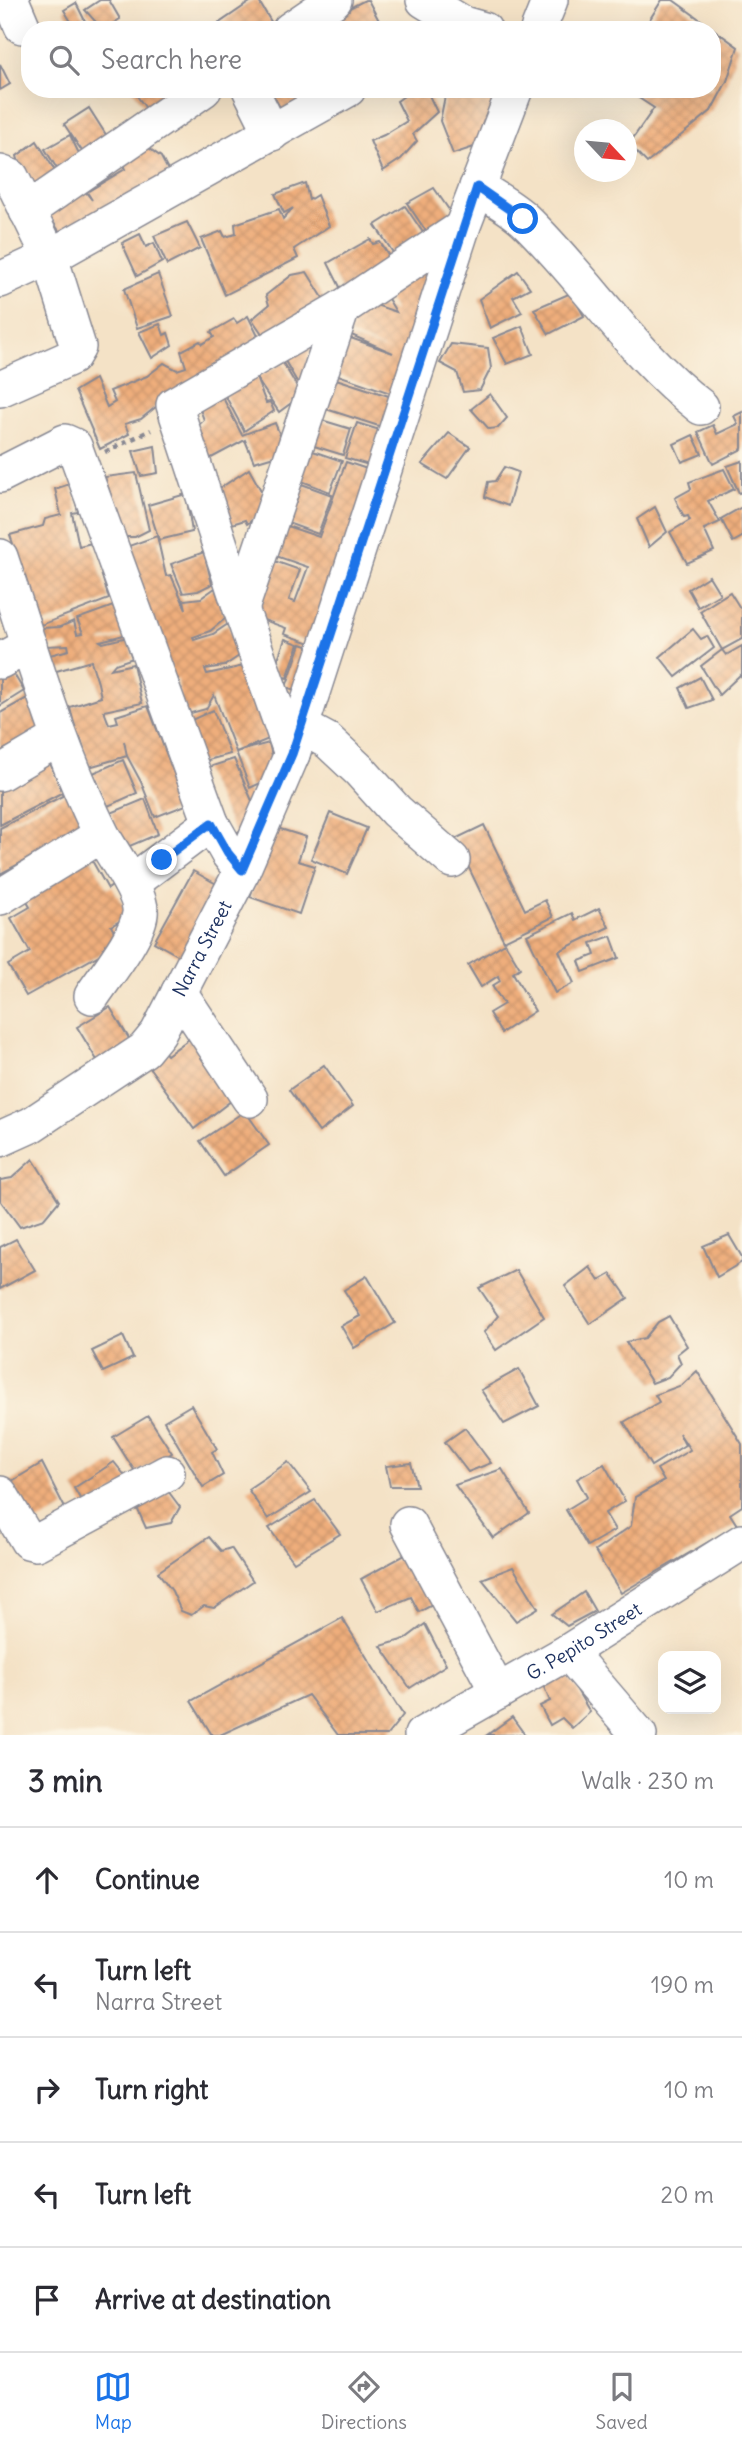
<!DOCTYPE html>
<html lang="en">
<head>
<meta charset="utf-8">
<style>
	:root { --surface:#fff; --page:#f7f7f7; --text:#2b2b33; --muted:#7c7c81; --line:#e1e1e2; --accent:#1a73e8 }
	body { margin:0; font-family:Delius,sans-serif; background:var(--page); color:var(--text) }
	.controls { position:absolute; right:21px; bottom:21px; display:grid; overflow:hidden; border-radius:14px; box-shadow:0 7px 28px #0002 }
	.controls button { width:63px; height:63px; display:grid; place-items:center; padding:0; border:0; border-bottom:2px solid var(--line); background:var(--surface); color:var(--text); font:35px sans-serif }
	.compass { position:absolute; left:574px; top:119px; width:63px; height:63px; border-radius:50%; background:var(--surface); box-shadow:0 7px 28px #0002; rotate:116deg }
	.stop { position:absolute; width:21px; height:21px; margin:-16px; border:5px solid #1a73e8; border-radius:50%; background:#fff }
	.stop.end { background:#1a73e8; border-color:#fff; box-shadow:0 2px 7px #0008 }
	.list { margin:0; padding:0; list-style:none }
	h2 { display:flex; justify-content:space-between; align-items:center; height:91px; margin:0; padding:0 28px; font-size:30px }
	h2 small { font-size:23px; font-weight:400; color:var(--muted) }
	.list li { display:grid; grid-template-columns:46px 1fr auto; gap:21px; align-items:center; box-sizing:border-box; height:105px; padding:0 28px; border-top:2px solid var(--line) }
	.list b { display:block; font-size:26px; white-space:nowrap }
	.list p { margin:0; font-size:23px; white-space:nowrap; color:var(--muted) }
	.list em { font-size:23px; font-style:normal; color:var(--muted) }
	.icon { flex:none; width:38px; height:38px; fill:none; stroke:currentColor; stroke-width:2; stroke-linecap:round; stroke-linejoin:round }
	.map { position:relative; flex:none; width:742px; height:1735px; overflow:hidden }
	.search { position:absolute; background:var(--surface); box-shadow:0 7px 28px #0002; left:21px; right:21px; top:21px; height:77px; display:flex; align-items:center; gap:18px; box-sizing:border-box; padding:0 24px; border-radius:28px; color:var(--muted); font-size:26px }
	.sheet { height:616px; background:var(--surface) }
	nav { display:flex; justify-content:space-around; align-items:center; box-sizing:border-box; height:98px; border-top:2px solid var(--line); background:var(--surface); font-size:19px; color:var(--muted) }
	nav a { display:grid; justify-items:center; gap:4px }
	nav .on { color:var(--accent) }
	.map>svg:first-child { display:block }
</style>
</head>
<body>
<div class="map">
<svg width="742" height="1735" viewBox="0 0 742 1735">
	<defs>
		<pattern id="building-cross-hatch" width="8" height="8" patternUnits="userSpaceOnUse" patternTransform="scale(1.75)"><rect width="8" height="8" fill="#efae7b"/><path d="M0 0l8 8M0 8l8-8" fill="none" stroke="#cc966d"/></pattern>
	</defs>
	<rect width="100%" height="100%" fill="#fcf5e5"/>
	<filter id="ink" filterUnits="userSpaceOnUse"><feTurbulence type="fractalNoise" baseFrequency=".0143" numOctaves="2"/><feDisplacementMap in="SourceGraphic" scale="14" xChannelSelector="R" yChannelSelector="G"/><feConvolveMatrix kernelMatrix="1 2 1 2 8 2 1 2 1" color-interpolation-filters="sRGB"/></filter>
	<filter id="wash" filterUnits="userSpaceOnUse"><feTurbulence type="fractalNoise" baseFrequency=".00686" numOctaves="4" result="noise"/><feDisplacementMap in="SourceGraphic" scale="28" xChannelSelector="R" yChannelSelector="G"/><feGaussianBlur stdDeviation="1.57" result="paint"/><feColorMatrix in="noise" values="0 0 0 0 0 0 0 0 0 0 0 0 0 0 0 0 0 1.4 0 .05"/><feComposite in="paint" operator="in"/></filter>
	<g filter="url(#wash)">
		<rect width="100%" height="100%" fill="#f4e2c6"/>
		<g id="blocks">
			<g fill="url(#building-cross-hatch)">
				<path d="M100 0H109L120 19 103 30 85 10Z"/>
				<path d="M253 0H258L276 30H220L218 24Z"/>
				<path d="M365 0H368L384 30H317L315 26Z"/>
				<path d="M662 0H673L738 47 727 81 711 111 647 163 629 144 654 108 625 89H712V30H643Z"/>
				<path d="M76 3 87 25 79 30H76L64 10Z"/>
				<path d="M0 64 10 84 0 90Z"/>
				<path d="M132 89H169L176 101 150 114Z"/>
				<path d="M266 89H325L283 113 272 93 269 95Z"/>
				<path d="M414 89H426L437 112 413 134 417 141 401 159 383 171 370 141 384 135 407 121 397 101Z"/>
				<path d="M465 89H479L498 98 483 144 453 154 440 121 445 96 457 94Z"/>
				<path d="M89 108 110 141 86 157 64 124Z"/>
				<path d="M70 135 85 166 62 177 45 149Z"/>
				<path d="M37 141 58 176 28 196 17 156Z"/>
				<path d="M146 146 161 157 172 178 63 237 48 214 84 190 92 200 87 192 125 169 122 163Z"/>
				<path d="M305 183 309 200 317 195 329 226 294 249 298 258 225 295 201 239 222 231 225 237 236 234 235 224 279 209 283 219 293 208 284 213 275 194Z"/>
				<path d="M434 188 456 220 430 237 407 203Z"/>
				<path d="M405 206 426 237 396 257 375 225Z"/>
				<path d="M187 222 200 248 167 265 154 236Z"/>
				<path d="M140 234 146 247 154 243 162 262 137 276 122 243Z"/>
				<path d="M370 239 373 244 380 242 394 264 344 295 328 263Z"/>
				<path d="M424 266 443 275 402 397 332 373 345 336 393 353 349 334 356 313 373 304 396 312 387 297Z"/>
				<path d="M518 271 530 288 513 297 522 312 490 328 479 299Z"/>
				<path d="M307 272 328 306 267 341 252 319 269 305 266 295 292 275Z"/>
				<path d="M158 274 173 316 137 328 124 289Z"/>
				<path d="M571 293 584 316 549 334 534 309Z"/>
				<path d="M248 316 262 344 163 401 141 419 125 424 129 434 100 449 75 391 95 379 107 407 115 402 110 391 147 376 164 363 177 370 186 367 181 351 200 341 202 344 214 337 211 332 234 319 237 323Z"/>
				<path d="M160 324 164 335 168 333 172 345 152 358 139 332Z"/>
				<path d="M522 326 533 354 507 364 493 338Z"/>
				<path d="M312 342 301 389 284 359Z"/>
				<path d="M451 344 488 348 491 368 480 390 463 392 457 372 440 363Z"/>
				<path d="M283 363 302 395 279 412 256 378Z"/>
				<path d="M256 378 266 403 270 402 274 411 244 431 225 395Z"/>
				<path d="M333 378 398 399 388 429 323 408Z"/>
				<path d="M221 394 242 435 275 423 287 452 254 462 245 440 202 463 192 431 204 420 198 404Z"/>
				<path d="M490 394 507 418 498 428 489 429 471 409Z"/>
				<path d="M742 412V449L713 464 698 432 713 425 717 434 738 424 734 416Z"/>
				<path d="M318 419 351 429 343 455 311 445Z"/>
				<path d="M357 423 383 431 379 468 345 458Z"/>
				<path d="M449 433 470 447 447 479 422 464Z"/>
				<path d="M693 435 702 454 682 462 674 444Z"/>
				<path d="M155 446 158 473 141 476 133 451Z"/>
				<path d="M310 450 342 461 330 492 299 480Z"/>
				<path d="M742 461V492L739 493 727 466Z"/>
				<path d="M346 462 373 471 319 646 284 634 286 628 250 615 266 558 300 570 289 600 295 602 308 567 273 555 284 525 319 537Z"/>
				<path d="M504 467 518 472 508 506 485 497 488 482 495 481Z"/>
				<path d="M249 469 263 494 261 513 247 524 245 520 225 526 211 494Z"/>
				<path d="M724 469 734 489 708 501 720 522 704 529 714 551 687 563 670 532 690 520 688 516 684 517 675 498 691 489 689 482Z"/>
				<path d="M136 473 149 530 135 537H119L103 492 110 493 105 477Z"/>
				<path d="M296 482 332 495 318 534 282 521Z"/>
				<path d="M72 483 78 512 72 513 79 546 92 543 109 599 41 625 10 535 43 526 45 519 61 515 55 489Z"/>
				<path d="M186 494 192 532 159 540 148 505Z"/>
				<path d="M655 507 667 532 649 547 637 519Z"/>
				<path d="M742 507V537L733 542 721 519Z"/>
				<path d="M157 536 166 576 171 575 186 609 184 600 201 598 215 588 226 618 210 631 193 637 194 640 213 634 228 624 239 656 224 666 205 669 207 674 244 666 269 739 236 752 269 743 274 764 267 780 250 788 214 695 206 709 180 716 178 679 167 683 123 548Z"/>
				<path d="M204 552 212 584 198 591 183 593 171 564Z"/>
				<path d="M709 576 720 594 698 607 688 589Z"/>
				<path d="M730 592 740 608 742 607V639L722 650 700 611Z"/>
				<path d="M116 605 124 635 100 641 103 643 128 637 133 658 115 664 111 669 133 664 142 703 104 711 109 724 118 722 116 716 148 706 186 805 155 817 141 782 127 756 124 741 127 756 89 767 80 737H77L70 707 101 697 98 683 91 661 53 672 46 656 69 650 68 645 46 646 41 628 60 627 74 621 77 634 83 633 77 619Z"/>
				<path d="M693 629 701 639 707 636 714 648 676 677 660 657Z"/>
				<path d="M285 639 299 644 287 678 273 673Z"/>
				<path d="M301 644 321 651 306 694 286 687Z"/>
				<path d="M742 646V677L740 675 719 695 701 666 722 650 726 655Z"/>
				<path d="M9 666 24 691 0 706V670Z"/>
				<path d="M700 677 712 700 689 708 680 688Z"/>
				<path d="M29 697 44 728 0 752V713Z"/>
				<path d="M213 710 230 754 197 763 185 723Z"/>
				<path d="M234 759 259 817 235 834 203 769Z"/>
				<path d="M123 760 137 793 108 806 93 773Z"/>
				<path d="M49 761 63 792 0 825V782Z"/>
				<path d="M72 791 84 830 0 874V828Z"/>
				<path d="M145 799 158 834 125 848 111 813Z"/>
				<path d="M330 813 367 828 347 874 311 859Z"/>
				<path d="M484 825 525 910 545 900 553 917 504 941 455 839Z"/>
				<path d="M274 827 306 837 298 861 315 866 299 914 250 897Z"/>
				<path d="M90 857 108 889 112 886 129 916 111 926 120 943 26 996 8 965 30 952 11 918 30 907 23 895Z"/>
				<path d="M193 871 229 891 190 962 154 942Z"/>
				<path d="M599 908 609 927 559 951 574 983 555 993 527 935 572 913 575 920Z"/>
				<path d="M611 936 619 958 583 972 579 961 595 955 591 943Z"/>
				<path d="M505 943 520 968 513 973 535 1011 501 1033 489 1013 504 1004 492 986 500 981 498 976 481 987 468 965Z"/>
				<path d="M110 1007 136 1050 103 1070 77 1027Z"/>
				<path d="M196 1034 240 1094 194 1129 144 1060 161 1047 167 1055Z"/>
				<path d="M324 1065 353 1106 319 1132 289 1090Z"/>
				<path d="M245 1111 269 1145 224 1176 200 1141Z"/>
				<path d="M33 1159 59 1201 44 1219 20 1227 0 1200V1180L12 1178Z"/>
				<path d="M729 1235 742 1257V1262L717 1277 703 1246Z"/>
				<path d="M16 1239 35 1270 0 1289V1247Z"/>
				<path d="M590 1267 599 1281 611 1274 628 1298 590 1324 565 1286Z"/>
				<path d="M516 1270 544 1317 496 1350 484 1332 498 1316 479 1288Z"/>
				<path d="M367 1276 395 1323 354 1348 341 1326 360 1316 344 1290Z"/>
				<path d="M669 1316 687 1346 677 1354 681 1363 668 1377 652 1383 626 1342 645 1338 658 1322Z"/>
				<path d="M123 1336 133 1358 103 1372 92 1351Z"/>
				<path d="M519 1369 539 1406 504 1424 481 1390Z"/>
				<path d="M697 1371 742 1444V1506L730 1514 737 1525 621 1593 595 1551 631 1526 635 1497 664 1481 657 1469 690 1450 679 1433 685 1445 651 1466 624 1422 659 1402 655 1395 682 1385Z"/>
				<path d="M191 1405 217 1449 212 1452 223 1475 203 1487 164 1421Z"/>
				<path d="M148 1416 172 1453 136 1473 113 1437Z"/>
				<path d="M465 1428 491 1463 468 1472 445 1442Z"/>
				<path d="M114 1462 130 1482 86 1509 74 1488Z"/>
				<path d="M288 1462 311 1492 268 1519 248 1489Z"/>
				<path d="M42 1463 65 1508 26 1528 2 1487Z"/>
				<path d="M411 1463 417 1486H390L386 1466Z"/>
				<path d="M604 1464 625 1501 605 1513 615 1530 587 1546 566 1510 587 1497 577 1479Z"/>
				<path d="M502 1469 529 1513 493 1538 455 1485Z"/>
				<path d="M168 1491 180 1507 171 1523 146 1528 137 1508Z"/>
				<path d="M315 1500 340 1534 294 1562 269 1528Z"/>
				<path d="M209 1537 221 1551 231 1548 253 1581 214 1608 204 1606 191 1615 181 1611 172 1591 158 1572Z"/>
				<path d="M414 1550 440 1601 419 1612 411 1597 378 1611 361 1579Z"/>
				<path d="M513 1567 538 1608 516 1621 482 1579Z"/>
				<path d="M584 1592 595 1611 567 1626 552 1614Z"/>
				<path d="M342 1618 403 1715 387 1735H338L308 1695 220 1735H212L191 1701Z"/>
				<path d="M425 1624 446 1665 410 1688 381 1646 405 1639Z"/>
				<path d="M565 1670 590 1712 572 1728 562 1718 550 1725 540 1706 550 1701 542 1683Z"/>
				<path d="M512 1717 525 1735H487Z"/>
			</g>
		</g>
	</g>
	<g filter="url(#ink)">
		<use href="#blocks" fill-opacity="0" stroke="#888892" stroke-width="2"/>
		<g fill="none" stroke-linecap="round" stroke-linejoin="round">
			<defs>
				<g id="minor">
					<path d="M11 0 22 26"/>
					<path d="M424 0 463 24 484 30"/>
					<path d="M290 30 334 0"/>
					<path d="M538 30 550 0"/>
					<path d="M250 89 272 133"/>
					<path d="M0 173 11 177 50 257 78 347 72 357 0 389"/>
					<path d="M477 187C492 197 511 207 525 220 587 280 632 354 701 407"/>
					<path d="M27 211 204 89"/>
					<path d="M0 280 50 257 348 89"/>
					<path d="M0 475 65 442 74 446 211 823 228 853 242 871"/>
					<path d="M0 557C31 650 57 745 101 833 110 852 143 893 140 914 137 937 106 975 92 996"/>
					<path d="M241 609 342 308"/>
					<path d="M0 661 29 645"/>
					<path d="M300 726 328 741 360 771 396 811 452 860"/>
					<path d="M292 754 241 609 174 405 342 308 462 228"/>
					<path d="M0 773 59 738"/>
					<path d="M131 883 211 823"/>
					<path d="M0 897 101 835"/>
					<path d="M179 992 250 1099"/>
					<path id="s1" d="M0 1139 31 1125 144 1050 158 1033 242 871 292 754 462 228 515 89"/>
					<path d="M0 1494 28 1541 36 1543 167 1473"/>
					<path d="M408 1524 498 1692"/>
					<path d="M568 1652 639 1735"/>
					<path id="s2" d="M422 1735 568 1652 742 1542"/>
				</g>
			</defs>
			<use href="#minor" stroke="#888892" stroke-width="38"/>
			<path stroke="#888892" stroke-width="4.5" stroke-dasharray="5 5" stroke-linecap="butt" d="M105 452 151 430"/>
			<use href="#minor" stroke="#fff" stroke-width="35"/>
		</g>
	</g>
	<g fill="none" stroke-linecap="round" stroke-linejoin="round" filter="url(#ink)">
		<path stroke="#1a73e8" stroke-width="9" d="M162 860 211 823 228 853 242 870 292 754 477 187 523 219"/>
	</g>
	<g text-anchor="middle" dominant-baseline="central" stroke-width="6" stroke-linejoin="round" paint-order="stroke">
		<g font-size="19" fill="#1b2f5e" stroke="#fcf5e5">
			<text stroke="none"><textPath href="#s1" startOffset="287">Narra Street</textPath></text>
			<text stroke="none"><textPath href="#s2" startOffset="187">G. Pepito Street</textPath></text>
		</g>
	</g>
</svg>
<div class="controls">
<button><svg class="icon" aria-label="layers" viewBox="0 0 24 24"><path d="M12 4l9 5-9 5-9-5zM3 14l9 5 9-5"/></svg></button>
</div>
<svg class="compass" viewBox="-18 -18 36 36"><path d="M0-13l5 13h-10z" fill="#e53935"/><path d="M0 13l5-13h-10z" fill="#7c7c81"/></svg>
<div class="stop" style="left:523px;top:219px"></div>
<div class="stop end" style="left:162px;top:860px"></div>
<div class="search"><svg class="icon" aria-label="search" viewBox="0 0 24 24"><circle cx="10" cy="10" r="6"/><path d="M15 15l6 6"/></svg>Search here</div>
</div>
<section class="sheet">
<h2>3 min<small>Walk · 230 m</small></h2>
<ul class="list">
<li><svg class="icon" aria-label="ahead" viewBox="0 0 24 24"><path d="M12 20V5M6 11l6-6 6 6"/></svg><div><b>Continue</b></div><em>10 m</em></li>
<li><svg class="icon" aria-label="left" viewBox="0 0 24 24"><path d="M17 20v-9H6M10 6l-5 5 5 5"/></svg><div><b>Turn left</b><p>Narra Street</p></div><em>190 m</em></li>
<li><svg class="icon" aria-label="right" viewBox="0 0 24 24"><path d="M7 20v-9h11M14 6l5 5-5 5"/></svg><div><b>Turn right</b></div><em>10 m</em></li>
<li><svg class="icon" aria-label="left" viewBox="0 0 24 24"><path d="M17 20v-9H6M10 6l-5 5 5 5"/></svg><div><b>Turn left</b></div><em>20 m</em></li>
<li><svg class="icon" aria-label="arrive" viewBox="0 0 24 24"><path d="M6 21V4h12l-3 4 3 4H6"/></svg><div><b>Arrive at destination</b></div></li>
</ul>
</section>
<nav>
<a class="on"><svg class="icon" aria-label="map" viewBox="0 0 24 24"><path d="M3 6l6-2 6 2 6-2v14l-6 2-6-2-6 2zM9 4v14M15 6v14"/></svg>Map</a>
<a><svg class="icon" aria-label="directions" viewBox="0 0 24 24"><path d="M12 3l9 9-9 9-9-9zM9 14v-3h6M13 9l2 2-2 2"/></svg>Directions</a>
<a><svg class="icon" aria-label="saved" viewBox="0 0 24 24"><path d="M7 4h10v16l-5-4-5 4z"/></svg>Saved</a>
</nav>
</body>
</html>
